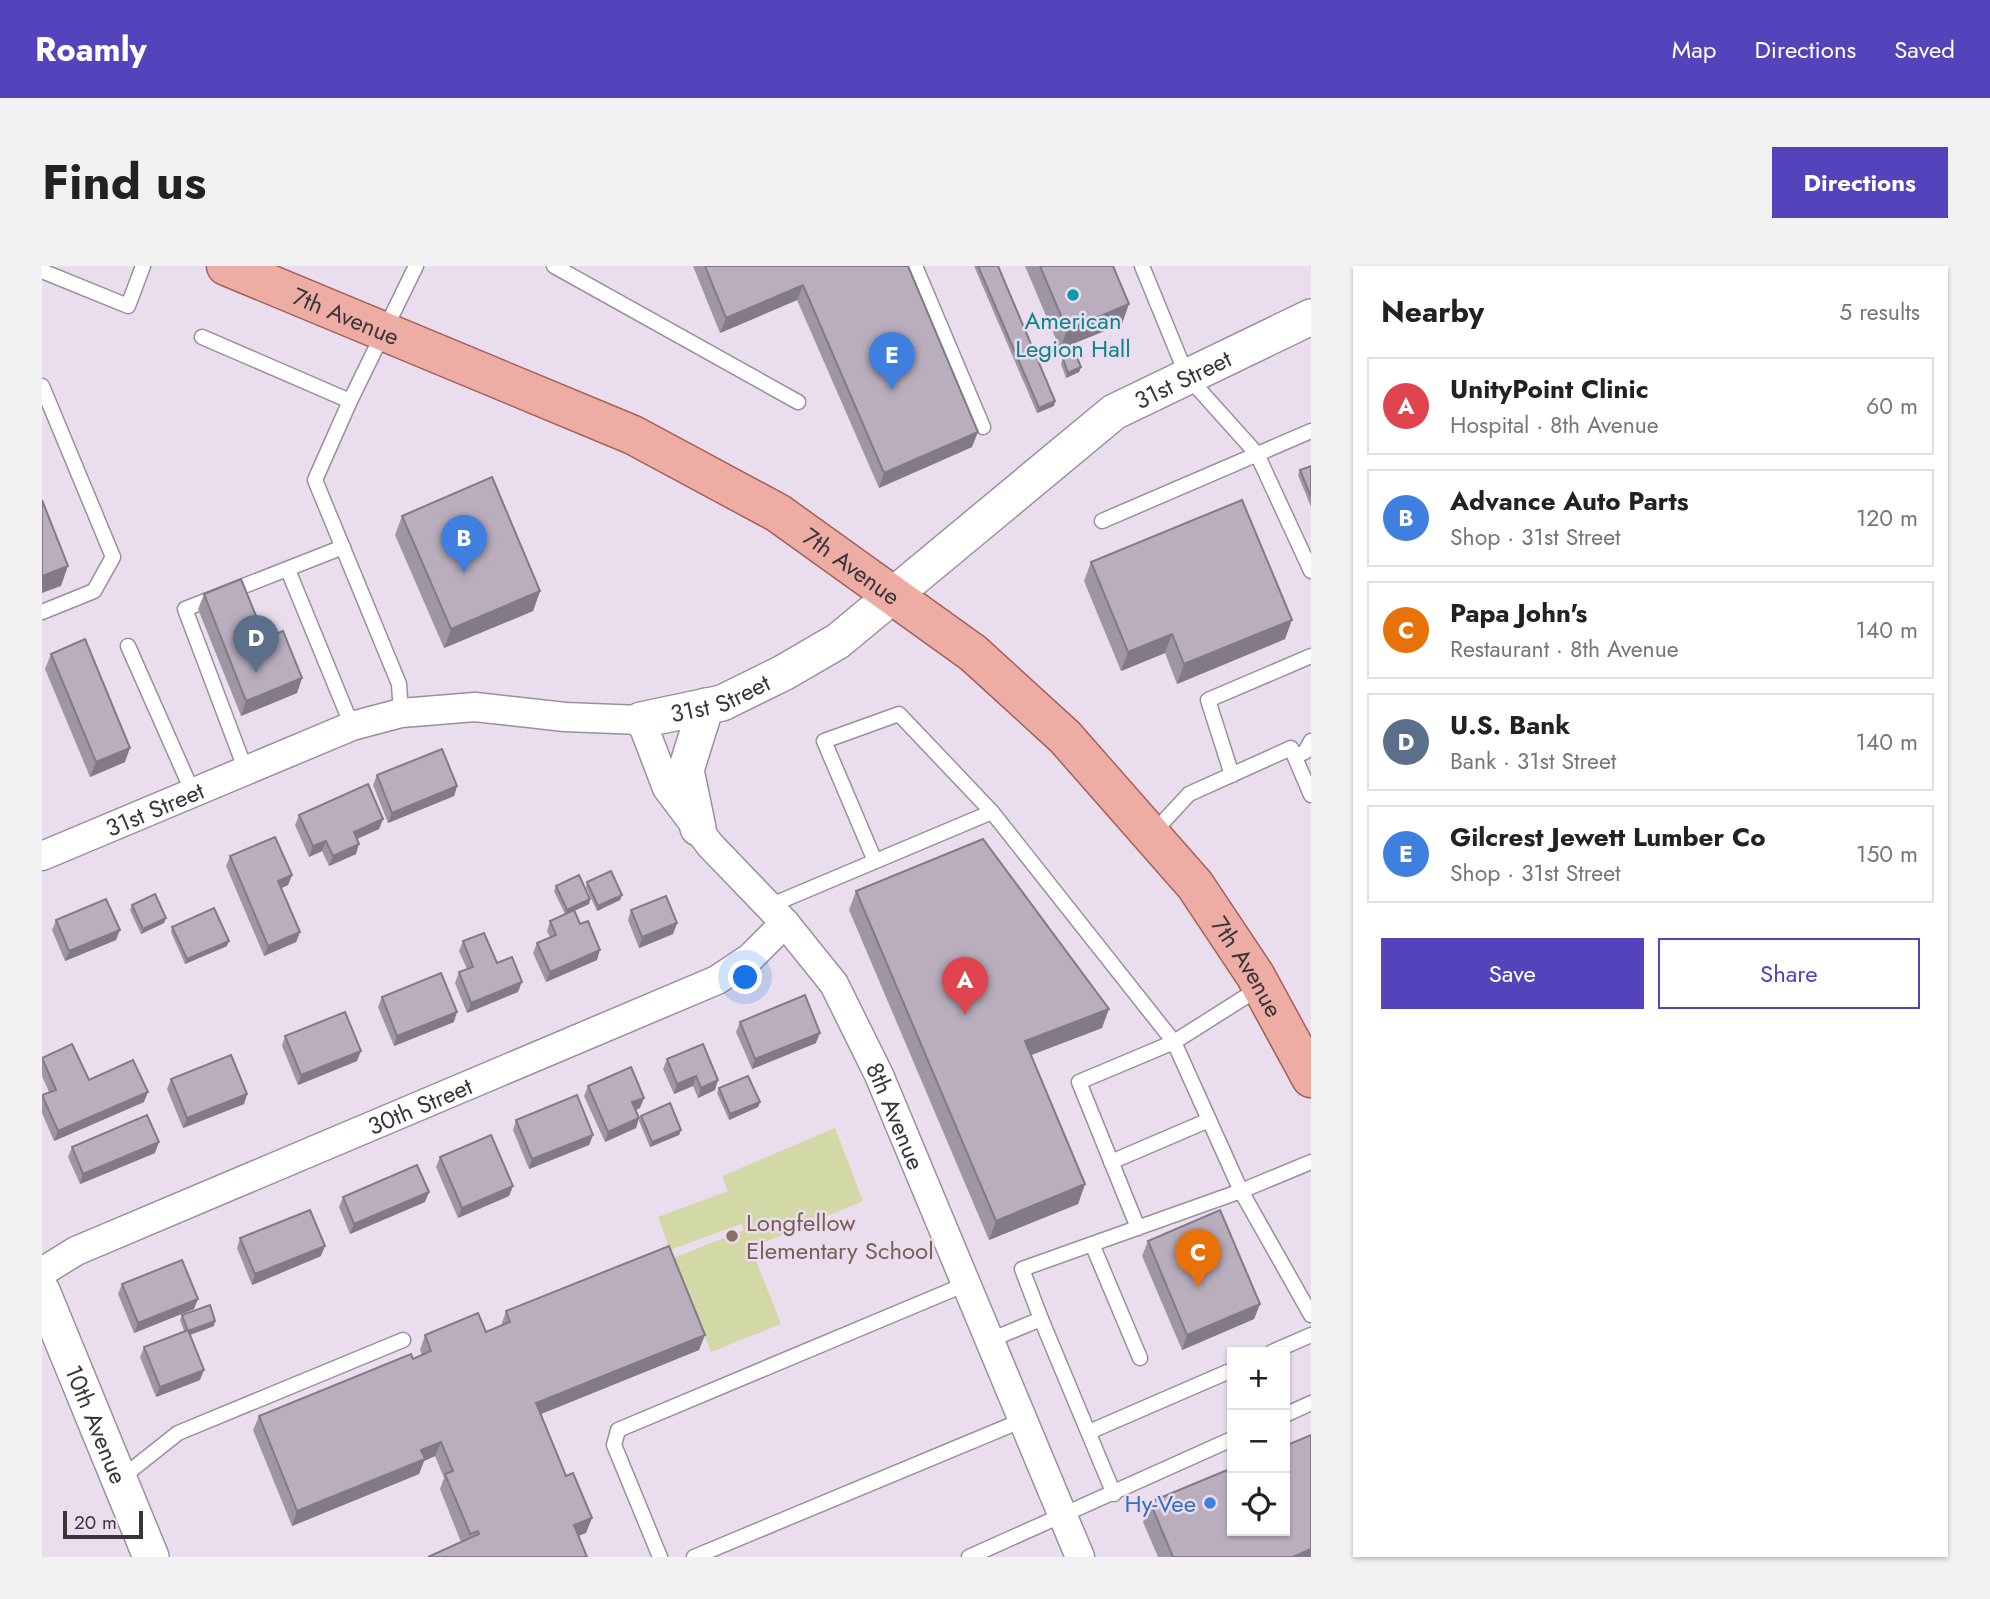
<!DOCTYPE html>
<html lang="en">
<head>
<meta charset="utf-8">
<style>
	:root { --surface:#fff; --page:#f2f2f2; --text:#222; --muted:#767676; --line:#e0e0e0; --accent:#5444bc }
	body { margin:0; font-family:Jost,sans-serif; background:var(--page); color:var(--text) }
	.controls { position:absolute; right:21px; bottom:21px; display:grid; overflow:hidden; border-radius:0px; box-shadow:0 2px 5px #0004 }
	.controls button { width:63px; height:63px; display:grid; place-items:center; padding:0; border:0; border-bottom:2px solid var(--line); background:var(--surface); color:var(--text); font:35px sans-serif }
	.scale { position:absolute; left:21px; bottom:18px; width:80px; box-sizing:border-box; padding-left:7px; border:4px solid #39353b; border-top:0; font-size:19px; line-height:24px; white-space:nowrap; color:#39353b; -webkit-text-stroke:5px #eadeee; paint-order:stroke }
	.you { position:absolute; left:704px; top:712px; width:24px; height:24px; margin:-18px; border:5px solid #fff; border-radius:50%; background:#1a73e8; box-shadow:0 0 0 10px #1a73e833 }
	.badge { display:grid; place-items:center; width:46px; height:46px; border-radius:50%; background:var(--accent); color:#fff; font-size:23px; font-weight:700 }
	.pin { position:absolute; translate:-50% -58px; filter:drop-shadow(0 2px 4px #0008) }
	.pin::after { content:''; position:absolute; top:37px; width:24px; height:21px; background:inherit; clip-path:polygon(0 0,100% 0,50% 100%) }
	.list { margin:0; padding:0; list-style:none }
	h2 { display:flex; justify-content:space-between; align-items:center; height:91px; margin:0; padding:0 28px; font-size:30px }
	h2 small { font-size:23px; font-weight:400; color:var(--muted) }
	.list li { display:grid; grid-template-columns:46px 1fr auto; gap:21px; align-items:center; box-sizing:border-box; height:98px; margin:0 14px 14px; padding:0 14px; border:2px solid var(--line); border-radius:0px }
	.list b { display:block; font-size:26px; white-space:nowrap }
	.list p { margin:0; font-size:23px; white-space:nowrap; color:var(--muted) }
	.list em { font-size:23px; font-style:normal; color:var(--muted) }
	.actions { display:flex; gap:14px; padding:21px 28px }
	.actions a { flex:1; padding:16px 0; border:2px solid var(--accent); border-radius:0px; text-align:center; font-size:24px; color:var(--accent) }
	.actions .main { background:var(--accent); color:#fff }
	.icon { flex:none; width:38px; height:38px; fill:none; stroke:currentColor; stroke-width:2; stroke-linecap:round; stroke-linejoin:round }
	.map { position:relative; flex:none; width:1269px; height:1291px; overflow:hidden; border-radius:0px }
	header { display:flex; align-items:center; gap:42px; box-sizing:border-box; height:98px; padding:0 35px; background:var(--accent); color:#fff }
	header strong { font-size:33px }
	nav { display:flex; gap:38px; margin-inline-start:auto; font-size:24px }
	.intro { display:flex; align-items:center; justify-content:space-between; box-sizing:border-box; height:168px; padding:0 42px }
	h1 { margin:0; font-size:49px }
	.button { padding:18px 32px; border-radius:0px; background:var(--accent); color:#fff; font-size:24px; font-weight:700 }
	main { display:flex; gap:42px; padding:0 42px }
	aside { flex:1; background:var(--surface); border-radius:0px; box-shadow:0 2px 5px #0004 }
	.map>svg:first-child { display:block }
</style>
</head>
<body>
<header>
<strong>Roamly</strong>
<nav><a>Map</a><a>Directions</a><a>Saved</a></nav>
</header>
<div class="intro"><h1>Find us</h1><a class="button">Directions</a></div>
<main>
<div class="map">
<svg width="1269" height="1291" viewBox="0 0 1269 1291">
	<rect width="100%" height="100%" fill="#eadeee"/>
	<path fill="#d2d9a6" d="M793 862 821 935 709 982 739 1058 669 1086 631 992 702 964 699 958 628 984 616 951 686 925 680 910Z"/>
	<g fill="none" stroke-linecap="round" stroke-linejoin="round">
		<defs>
			<g id="service">
				<path d="M512 0 756 136"/>
				<path d="M873 0 941 161"/>
				<path d="M1100 0 1145 110 1215 188 1269 305"/>
				<path d="M0 5 86 40 101 0"/>
				<path d="M160 71 308 135 374 0"/>
				<path d="M0 120 71 291 52 325 0 346"/>
				<path d="M308 135 273 214 357 418 359 447"/>
				<path d="M1060 255 1269 165"/>
				<path d="M246 304 310 460"/>
				<path d="M86 380 151 527"/>
				<path d="M1253 490 1263 486 1269 475"/>
				<path d="M204 505 143 343 301 281"/>
				<path d="M1190 509 1166 434 1269 390"/>
				<path d="M1111 567 1147 528 1249 482 1269 529"/>
				<path d="M833 595 782 475 857 448 950 546"/>
				<path d="M727 640 950 546 1132 776 1219 721"/>
				<path d="M1069 896 1167 854"/>
				<path d="M1096 962 1037 816 1132 776 1199 925 1269 896"/>
				<path d="M1050 978 1098 1092"/>
				<path d="M999 1053 1072 1228"/>
				<path d="M948 1074 999 1053 980 1003 1199 925 1269 1049"/>
				<path d="M1230 1086 1269 1069"/>
				<path d="M1243 1149 1269 1137"/>
				<path d="M1047 1166 1190 1104"/>
				<path d="M78 1213 136 1167 361 1074"/>
				<path d="M618 1291 572 1179 576 1164 924 1018"/>
				<path d="M652 1291 981 1154"/>
				<path d="M927 1291 1190 1173"/>
			</g>
			<g id="minor">
				<path id="s1" d="M0 590 310 460 359 447 433 441 523 451 599 454 625 522 668 579 743 657 792 718 837 809 1038 1291"/>
				<path id="s2" d="M0 1006 34 985 675 714 708 692 743 657"/>
			</g>
			<g id="tertiary">
				<path id="s3" d="M599 454 680 437 741 407 796 375 1072 146 1269 51"/>
				<path d="M656 562 644 504 664 440"/>
				<path id="s4" d="M0 1025 109 1291"/>
			</g>
			<g id="primary">
				<path id="s5" d="M184 0 591 169 736 247 931 387 1023 471 1153 619 1213 709 1269 812"/>
			</g>
		</defs>
		<use href="#service" stroke="#9a8f9e" stroke-width="17"/>
		<use href="#minor" stroke="#9a8f9e" stroke-width="31"/>
		<use href="#tertiary" stroke="#9a8f9e" stroke-width="38"/>
		<use href="#primary" stroke="#a65f58" stroke-width="41"/>
		<use href="#service" stroke="#fff" stroke-width="14"/>
		<use href="#minor" stroke="#fff" stroke-width="28"/>
		<use href="#tertiary" stroke="#fff" stroke-width="35"/>
		<use href="#primary" stroke="#edada4" stroke-width="38"/>
	</g>
	<g fill="#9f96a3">
		<path d="M651 0H866L930 181 837 222 755 34 678 67Z"/>
		<path d="M932 0H956L1013 135 1012 140 995 147Z"/>
		<path d="M983 0H1071L1080 58 1018 83Z"/>
		<path d="M1021 93 1039 101 1037 106 1024 112 1019 98Z"/>
		<path d="M1269 200V241L1256 209 1258 204Z"/>
		<path d="M360 250 498 325 491 345 402 382 353 269Z"/>
		<path d="M1049 296 1243 373 1135 418 1123 387 1079 405 1042 315Z"/>
		<path d="M162 328 260 412 255 427 199 450 156 343Z"/>
		<path d="M9 388 83 496 48 511 3 403Z"/>
		<path d="M335 509 415 520 412 530 346 557 331 519Z"/>
		<path d="M257 549 341 553 337 563 315 573 314 588 287 600 280 585 267 591 253 559Z"/>
		<path d="M188 590 250 609 246 619 239 622 258 666 254 676 222 690 184 600Z"/>
		<path d="M545 616 580 629 578 634 555 645 544 621Z"/>
		<path d="M514 620 548 633 547 638 532 645 555 694 504 716 491 687 495 677 508 671 505 665 508 655 523 648 512 625Z"/>
		<path d="M814 625 1060 762 989 789 1043 918 1036 938 947 974 807 644Z"/>
		<path d="M90 639 122 657 99 668 88 644Z"/>
		<path d="M589 644 635 657 631 668 597 682 586 654Z"/>
		<path d="M14 654 74 674 23 695 10 664Z"/>
		<path d="M130 661 185 680 143 698 129 666Z"/>
		<path d="M421 675 455 697 476 726 425 747 413 717 417 706 425 703 417 685Z"/>
		<path d="M340 731 412 756 352 780 336 741Z"/>
		<path d="M698 756 774 777 710 803 694 766Z"/>
		<path d="M243 770 315 795 256 819 240 780Z"/>
		<path d="M661 778 673 824 656 832 651 820 632 828 621 803 625 793Z"/>
		<path d="M0 792 47 814 102 836 12 875 0 847V830L7 826 0 810Z"/>
		<path d="M129 813 205 828 202 838 141 862 125 823Z"/>
		<path d="M546 820 598 842 594 844 597 852 594 862 563 876 542 830Z"/>
		<path d="M677 822 718 836 716 841 687 854 675 827Z"/>
		<path d="M599 850 639 864 637 869 608 881 597 855Z"/>
		<path d="M474 854 551 869 547 879 487 903 471 864Z"/>
		<path d="M30 881 113 887 38 918 26 891Z"/>
		<path d="M398 891 471 920 467 930 416 952 394 901Z"/>
		<path d="M301 931 383 936 308 968 297 941Z"/>
		<path d="M198 972 279 990 210 1019 195 982Z"/>
		<path d="M1106 975 1218 1038 1212 1053 1140 1084 1100 990Z"/>
		<path d="M80 1018 152 1043 92 1067 76 1028Z"/>
		<path d="M464 1045 657 1084 499 1148 544 1267 419 1276 398 1223 402 1212 393 1190 382 1195 377 1208 250 1260 211 1164 217 1150 380 1089 378 1084 383 1069 444 1066 459 1060Z"/>
		<path d="M140 1049 172 1060 148 1069 158 1114 114 1131 98 1091 102 1081 142 1065 138 1054Z"/>
		<path d="M1108 1236 1269 1291H1116L1101 1256Z"/>
	</g>
	<g fill="#827a84">
		<path d="M761 19 755 34 678 67 684 52Z"/>
		<path d="M1087 38 1080 58 1018 83 1025 64Z"/>
		<path d="M1039 101 1037 106 1024 112 1026 107Z"/>
		<path d="M1013 135 1012 140 995 147 997 142Z"/>
		<path d="M936 166 930 181 837 222 842 207Z"/>
		<path d="M26 300 19 320 0 327V310Z"/>
		<path d="M498 325 491 345 402 382 409 363Z"/>
		<path d="M1250 354 1243 373 1135 418 1142 398Z"/>
		<path d="M1130 368 1123 387 1079 405 1086 386Z"/>
		<path d="M260 412 255 427 199 450 204 435Z"/>
		<path d="M88 482 83 496 48 511 54 496Z"/>
		<path d="M415 520 412 530 346 557 350 547Z"/>
		<path d="M341 553 337 563 308 576 312 566Z"/>
		<path d="M284 575 280 585 267 591 271 580Z"/>
		<path d="M317 578 314 588 287 600 291 590Z"/>
		<path d="M250 609 246 619 233 625 236 615Z"/>
		<path d="M580 629 578 634 555 645 556 640Z"/>
		<path d="M548 633 547 638 523 649 525 644Z"/>
		<path d="M124 652 122 657 99 668 101 663Z"/>
		<path d="M635 657 631 668 597 682 600 671Z"/>
		<path d="M78 664 74 674 23 695 27 685Z"/>
		<path d="M258 666 254 676 222 690 226 680Z"/>
		<path d="M187 675 185 680 143 698 145 693Z"/>
		<path d="M558 684 555 694 504 716 508 706Z"/>
		<path d="M480 716 476 726 425 747 429 737Z"/>
		<path d="M1067 743 1060 762 976 794 983 775Z"/>
		<path d="M415 746 412 756 352 780 355 770Z"/>
		<path d="M778 767 774 777 710 803 713 793Z"/>
		<path d="M319 785 315 795 256 819 259 809Z"/>
		<path d="M654 810 651 820 632 828 635 818Z"/>
		<path d="M676 814 673 824 656 832 659 822Z"/>
		<path d="M106 826 102 836 12 875 16 865Z"/>
		<path d="M205 828 202 838 141 862 145 852Z"/>
		<path d="M602 832 598 842 587 847 590 836Z"/>
		<path d="M718 836 716 841 687 854 688 848Z"/>
		<path d="M597 852 594 862 563 876 566 866Z"/>
		<path d="M639 864 637 869 608 881 610 876Z"/>
		<path d="M551 869 547 879 487 903 490 893Z"/>
		<path d="M117 876 113 887 38 918 41 908Z"/>
		<path d="M1043 918 1036 938 947 974 954 955Z"/>
		<path d="M471 920 467 930 416 952 420 942Z"/>
		<path d="M387 926 383 936 308 968 312 958Z"/>
		<path d="M283 980 279 990 210 1019 213 1008Z"/>
		<path d="M156 1033 152 1043 92 1067 96 1057Z"/>
		<path d="M1218 1038 1212 1053 1140 1084 1145 1069Z"/>
		<path d="M173 1055 172 1060 144 1070 146 1065Z"/>
		<path d="M663 1069 657 1084 489 1152 494 1137Z"/>
		<path d="M162 1104 158 1114 114 1131 118 1121Z"/>
		<path d="M399 1176 393 1190 382 1195 377 1208 250 1260 255 1245 379 1184Z"/>
		<path d="M550 1252 544 1267 527 1274 532 1259Z"/>
		<path d="M1269 1283V1291H1251Z"/>
	</g>
	<g fill="#b9aebd" stroke="#827a84" stroke-width="2">
		<path d="M663 0H866L936 166 842 207 761 19 684 52Z"/>
		<path d="M936 0H956L1013 135 997 142Z"/>
		<path d="M998 0H1071L1087 38 1025 64Z"/>
		<path d="M1033 87 1039 101 1026 107 1021 93Z"/>
		<path d="M1269 200V231L1258 204Z"/>
		<path d="M450 211 498 325 409 363 360 250Z"/>
		<path d="M0 234 26 300 0 310Z"/>
		<path d="M1200 234 1250 354 1142 398 1130 368 1086 386 1049 296Z"/>
		<path d="M199 313 223 372 241 365 260 412 204 435 162 328Z"/>
		<path d="M43 373 88 482 54 496 9 388Z"/>
		<path d="M400 483 415 520 350 547 335 509Z"/>
		<path d="M326 518 341 553 312 566 317 578 291 590 284 575 271 580 257 549Z"/>
		<path d="M233 571 250 609 236 615 258 666 226 680 188 590Z"/>
		<path d="M941 573 1067 743 983 775 1043 918 954 955 814 625Z"/>
		<path d="M569 605 580 629 556 640 545 616Z"/>
		<path d="M537 609 548 633 525 644 514 620Z"/>
		<path d="M113 628 124 652 101 663 90 639Z"/>
		<path d="M624 630 635 657 600 671 589 644Z"/>
		<path d="M64 633 78 664 27 685 14 654Z"/>
		<path d="M172 642 187 675 145 693 130 661Z"/>
		<path d="M532 644 538 658 546 655 558 684 508 706 495 677 514 669 508 655Z"/>
		<path d="M442 667 455 697 470 691 480 716 429 737 417 706 431 701 421 675Z"/>
		<path d="M399 707 415 746 355 770 340 731Z"/>
		<path d="M763 729 778 767 713 793 698 756Z"/>
		<path d="M303 746 319 785 259 809 243 770Z"/>
		<path d="M30 778 47 814 91 794 106 826 16 865 0 829 14 824 0 792Z"/>
		<path d="M661 778 676 814 659 822 654 810 635 818 625 793Z"/>
		<path d="M189 789 205 828 145 852 129 813Z"/>
		<path d="M589 801 602 832 590 836 597 852 566 866 546 820Z"/>
		<path d="M706 810 718 836 688 848 677 822Z"/>
		<path d="M535 829 551 869 490 893 474 854Z"/>
		<path d="M628 837 639 864 610 876 599 850Z"/>
		<path d="M105 849 117 876 41 908 30 881Z"/>
		<path d="M449 869 471 920 420 942 398 891Z"/>
		<path d="M375 899 387 926 312 958 301 931Z"/>
		<path d="M268 944 283 980 213 1008 198 972Z"/>
		<path d="M1178 944 1218 1038 1145 1069 1106 975Z"/>
		<path d="M627 980 663 1069 494 1137 524 1210 531 1207 550 1252 532 1259 545 1291H386L437 1268 436 1265 428 1268 427 1265 403 1208 411 1205 399 1176 379 1184 383 1193 255 1245 217 1150 369 1088 371 1093 389 1085 383 1069 436 1047 444 1066 468 1056 464 1045Z"/>
		<path d="M140 994 156 1033 96 1057 80 1018Z"/>
		<path d="M168 1039 173 1055 146 1065 140 1049Z"/>
		<path d="M146 1064 162 1104 118 1121 102 1081Z"/>
		<path d="M1269 1169V1283L1251 1291H1131L1108 1236 1190 1202V1265H1243V1180Z"/>
	</g>
	<circle fill="#0f9aa8" stroke="#eadeee" stroke-width="2.5" cx="1031" cy="29" r="7"/>
	<circle fill="#8d6e63" stroke="#eadeee" stroke-width="2.5" cx="690" cy="970" r="7"/>
	<circle fill="#3f7fe0" stroke="#eadeee" stroke-width="2.5" cx="1168" cy="1237" r="7"/>
	<g text-anchor="middle" dominant-baseline="central" stroke-width="5" stroke-linejoin="round" paint-order="stroke">
		<g font-size="24" fill="#39353b" stroke="#eadeee">
			<text stroke="none"><textPath href="#s5" startOffset="130">7th Avenue</textPath></text>
			<text stroke="none"><textPath href="#s3" startOffset="649">31st Street</textPath></text>
			<text stroke="none"><textPath href="#s5" startOffset="696">7th Avenue</textPath></text>
			<text stroke="none"><textPath href="#s3" startOffset="82">31st Street</textPath></text>
			<text stroke="none"><textPath href="#s1" startOffset="122">31st Street</textPath></text>
			<text stroke="none"><textPath href="#s5" startOffset="1264">7th Avenue</textPath></text>
			<text stroke="none"><textPath href="#s2" startOffset="413">30th Street</textPath></text>
			<text stroke="none"><textPath href="#s1" startOffset="1104">8th Avenue</textPath></text>
			<text stroke="none"><textPath href="#s4" startOffset="144">10th Avenue</textPath></text>
		</g>
		<g font-size="24" fill="#0d838f" stroke="#eadeee">
			<text x="1031" y="54">American<tspan x="1031" dy="28">Legion Hall</tspan></text>
		</g>
		<g font-size="24" fill="#785e54" stroke="#eadeee" text-anchor="start">
			<text x="704" y="956">Longfellow<tspan x="704" dy="28">Elementary School</tspan></text>
		</g>
		<g font-size="24" fill="#366cbe" stroke="#eadeee" text-anchor="end">
			<text x="1154" y="1237">Hy-Vee</text>
		</g>
	</g>
</svg>
<div class="controls">
<button>+</button>
<button>−</button>
<button><svg class="icon" aria-label="locate" viewBox="0 0 24 24"><circle cx="12" cy="12" r="6"/><path d="M12 2v4M12 18v4M2 12h4M18 12h4"/></svg></button>
</div>
<div class="scale">20 m</div>
<div class="you"></div>
<div class="pin badge" style="left:923px;top:749px;background:#e0444e">A</div>
<div class="pin badge" style="left:422px;top:307px;background:#3f7fe0">B</div>
<div class="pin badge" style="left:1156px;top:1021px;background:#e8710a">C</div>
<div class="pin badge" style="left:214px;top:407px;background:#5c6f8a">D</div>
<div class="pin badge" style="left:850px;top:124px;background:#3f7fe0">E</div>
</div>
<aside>
<h2>Nearby<small>5 results</small></h2>
<ul class="list">
<li><span class="badge" style="background:#e0444e">A</span><div><b>UnityPoint Clinic</b><p>Hospital · 8th Avenue</p></div><em>60 m</em></li>
<li><span class="badge" style="background:#3f7fe0">B</span><div><b>Advance Auto Parts</b><p>Shop · 31st Street</p></div><em>120 m</em></li>
<li><span class="badge" style="background:#e8710a">C</span><div><b>Papa John's</b><p>Restaurant · 8th Avenue</p></div><em>140 m</em></li>
<li><span class="badge" style="background:#5c6f8a">D</span><div><b>U.S. Bank</b><p>Bank · 31st Street</p></div><em>140 m</em></li>
<li><span class="badge" style="background:#3f7fe0">E</span><div><b>Gilcrest Jewett Lumber Co</b><p>Shop · 31st Street</p></div><em>150 m</em></li>
</ul>
<div class="actions"><a class="main">Save</a><a>Share</a></div>
</aside>
</main>
</body>
</html>
